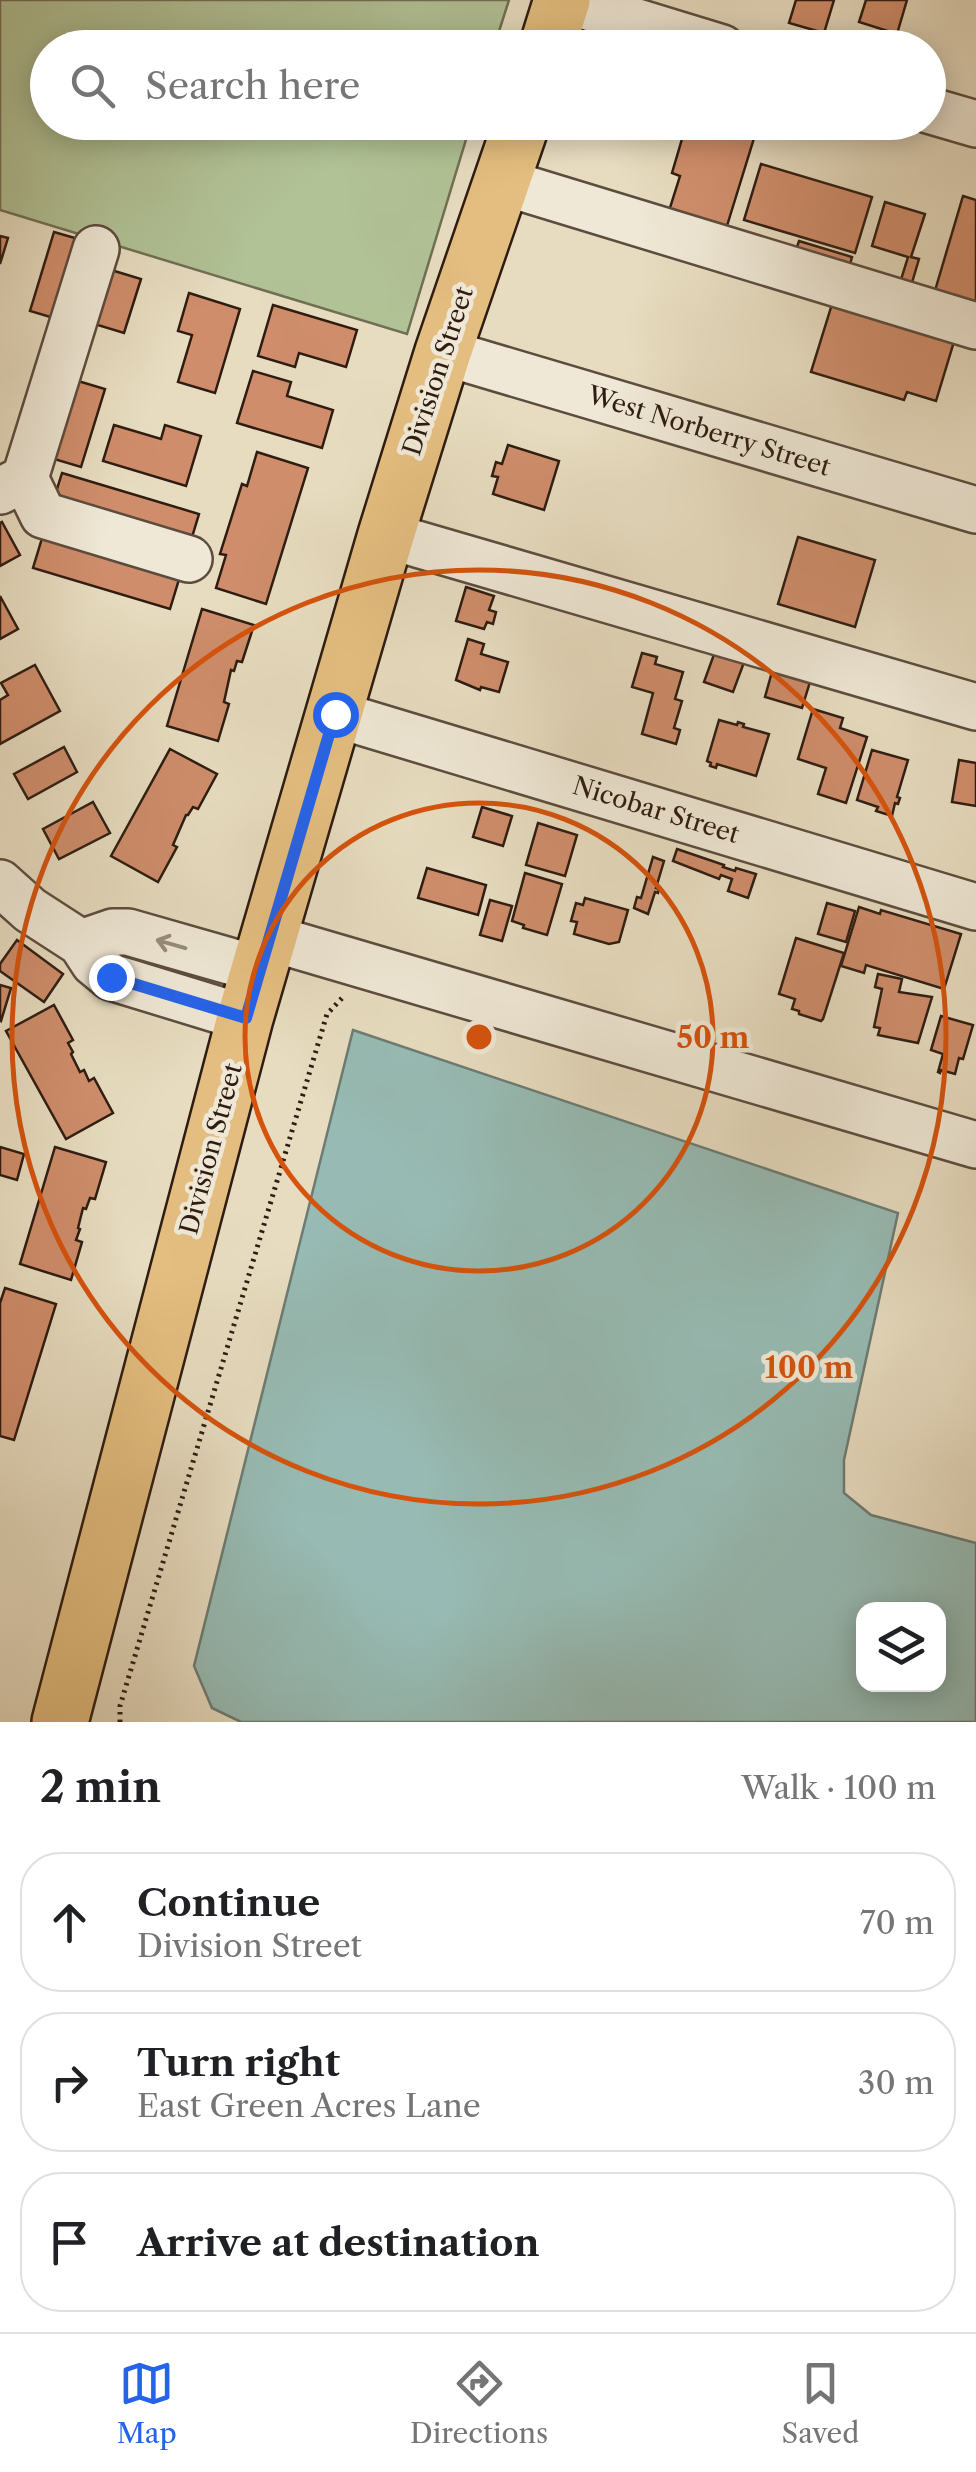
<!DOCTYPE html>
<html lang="en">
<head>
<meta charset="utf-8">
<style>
	:root { --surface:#fff; --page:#f6f6f6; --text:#202124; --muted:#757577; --line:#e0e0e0; --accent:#2563eb }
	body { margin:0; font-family:"Libre Caslon Text",serif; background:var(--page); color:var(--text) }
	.controls { position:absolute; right:30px; bottom:30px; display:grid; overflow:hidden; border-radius:20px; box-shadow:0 5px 25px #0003 }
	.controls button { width:90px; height:90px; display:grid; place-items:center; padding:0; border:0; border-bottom:2px solid var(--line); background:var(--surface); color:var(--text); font:50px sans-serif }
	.stop { position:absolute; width:30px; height:30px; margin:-22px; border:8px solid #2563eb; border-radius:50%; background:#fff }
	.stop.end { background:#2563eb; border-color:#fff; box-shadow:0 2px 10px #0008 }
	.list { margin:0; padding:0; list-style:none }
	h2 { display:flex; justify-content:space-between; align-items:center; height:130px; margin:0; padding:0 40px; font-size:42px }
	h2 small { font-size:32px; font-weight:400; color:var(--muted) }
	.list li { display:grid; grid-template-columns:65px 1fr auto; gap:30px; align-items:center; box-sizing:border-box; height:140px; margin:0 20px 20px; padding:0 20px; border:2px solid var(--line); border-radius:40px }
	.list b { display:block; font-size:38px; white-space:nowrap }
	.list p { margin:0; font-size:32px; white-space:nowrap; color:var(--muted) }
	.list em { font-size:32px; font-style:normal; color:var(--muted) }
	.icon { flex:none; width:55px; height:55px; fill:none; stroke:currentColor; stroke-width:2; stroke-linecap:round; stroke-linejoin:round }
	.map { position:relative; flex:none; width:976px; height:1722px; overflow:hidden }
	.search { position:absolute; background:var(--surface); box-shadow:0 5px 25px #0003; left:30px; right:30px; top:30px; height:110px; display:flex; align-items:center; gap:25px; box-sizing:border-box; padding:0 35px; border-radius:55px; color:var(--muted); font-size:38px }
	.sheet { height:610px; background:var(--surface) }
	nav { display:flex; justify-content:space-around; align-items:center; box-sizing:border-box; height:140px; border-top:2px solid var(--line); background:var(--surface); font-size:28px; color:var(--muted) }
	nav a { display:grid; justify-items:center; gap:5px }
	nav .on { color:var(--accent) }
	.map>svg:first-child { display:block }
</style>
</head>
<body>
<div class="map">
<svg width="976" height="1722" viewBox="0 0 976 1722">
	<rect width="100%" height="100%" fill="#e7dcc0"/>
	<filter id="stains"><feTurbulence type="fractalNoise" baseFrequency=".002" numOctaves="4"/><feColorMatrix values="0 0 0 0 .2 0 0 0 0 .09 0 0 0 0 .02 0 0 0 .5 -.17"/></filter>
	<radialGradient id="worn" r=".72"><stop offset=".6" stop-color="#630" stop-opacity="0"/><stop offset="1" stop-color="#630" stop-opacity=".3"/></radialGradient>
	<path fill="#b1c296" stroke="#706f54" stroke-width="2.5" d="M0 0H509L494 47 48 48V122L471 123 407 334 0 210Z"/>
	<path fill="#97bbb4" stroke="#6d7b73" stroke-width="2.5" fill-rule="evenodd" d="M353 1030 898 1213 844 1460V1493L871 1515 976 1543V1722H241L212 1708 194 1666ZM864 1610H938V1684H864Z"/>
	<g fill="#cf8d6b" stroke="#2e1c12" stroke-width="2.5">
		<path d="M796 0H834L824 33 789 23Z"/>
		<path d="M866 0H907L897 34 859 22Z"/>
		<path d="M687 122H759L726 229 669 211 680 176 672 173Z"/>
		<path d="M761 164 872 197 855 253 744 220Z"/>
		<path d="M963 196 976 200V305L934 294Z"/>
		<path d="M885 202 925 214 911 257 919 259 911 286 900 283 908 257 872 246Z"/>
		<path d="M54 232 82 240 57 319 30 311Z"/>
		<path d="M0 236 8 238 0 264Z"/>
		<path d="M799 241 852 257 849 268 795 253Z"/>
		<path d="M108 269 141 279 124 333 91 323Z"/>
		<path d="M837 288 959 325 936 401 907 392 904 400 811 372Z"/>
		<path d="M189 293 240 309 215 393 178 382 192 335 178 331Z"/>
		<path d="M273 305 357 330 346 367 299 353 295 367 258 356Z"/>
		<path d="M253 371 291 382 287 396 333 410 322 448 237 423Z"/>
		<path d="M78 381 105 389 81 467 54 459Z"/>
		<path d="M114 425 161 439 165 425 201 436 186 486 103 461Z"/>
		<path d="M508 445 559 461 544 510 493 494 498 477 492 476 496 462 502 464Z"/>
		<path d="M257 452 308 468 266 604 216 588 226 555 220 554 242 484 247 486Z"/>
		<path d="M62 473 199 514 189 547 52 505Z"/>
		<path d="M2 522 20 555 0 566V523Z"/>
		<path d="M43 535 180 576 170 609 33 568Z"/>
		<path d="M798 537 875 560 855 627 778 604Z"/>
		<path d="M466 587 494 596 489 610 496 612 493 624 487 622 484 629 456 621Z"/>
		<path d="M0 596 18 629 0 639Z"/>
		<path d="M202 609 254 625 242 662 237 661 234 671 231 670 224 702 229 704 218 741 167 726Z"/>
		<path d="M468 639 484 644 481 654 508 662 499 692 481 687 480 690 456 680Z"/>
		<path d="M717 646 746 657 733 692 704 682Z"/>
		<path d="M642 653 657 657 655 664 683 672 675 699 682 701 674 728 680 730 676 744 642 734 653 693 632 687Z"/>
		<path d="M775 661 813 672 802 708 765 697Z"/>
		<path d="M35 665 60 711 0 744V700L8 695 1 683Z"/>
		<path d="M813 709 843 718 840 728 867 737 846 803 818 794 826 768 798 759Z"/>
		<path d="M719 720 737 725 738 722 744 724 743 727 769 734 756 776 717 764 716 768 710 766 711 763 707 761Z"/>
		<path d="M64 747 77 772 28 799 14 774Z"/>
		<path d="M170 749 217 774 198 809 193 807 188 815H186L173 845 177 847 158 882 111 856Z"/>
		<path d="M872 750 908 760 897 797 900 798 898 804 895 803 892 816 876 811 878 807 857 800Z"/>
		<path d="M959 760 976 763V806L952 802Z"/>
		<path d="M93 802 110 833 59 859 43 829Z"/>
		<path d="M482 807 512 816 503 846 473 837Z"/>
		<path d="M538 823 577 835 565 876 526 865Z"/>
		<path d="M677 849 724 865 723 867 735 871 736 868 756 874 748 898 728 891 732 879 721 875 719 879 673 861Z"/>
		<path d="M653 857 664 861 656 888 659 889 658 893 655 892 648 914 634 908 637 897 641 898Z"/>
		<path d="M427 868 486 885 478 915 418 898Z"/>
		<path d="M525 873 562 884 547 935 523 928 524 925 512 921Z"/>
		<path d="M585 898 628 910 619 942 609 944 574 934 577 922 571 921 576 903 583 905Z"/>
		<path d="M490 900 512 906 502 941 480 935Z"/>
		<path d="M827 903 855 911 846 942 818 934Z"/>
		<path d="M859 907 880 914 881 910 961 934 944 989 866 965 864 973 841 966Z"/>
		<path d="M796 938 844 953 823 1019 821 1021 799 1014V1011L792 1009 795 999 779 994Z"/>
		<path d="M17 940 63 974 44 1002 0 971V964Z"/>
		<path d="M878 974 902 979 899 992 932 997 918 1043 878 1035 880 1028 874 1027 882 989 875 987Z"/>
		<path d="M0 985 11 988 1 1021 0 1020Z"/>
		<path d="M54 1005 73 1040 68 1043 73 1052 71 1054 80 1072 84 1070 89 1081 94 1078 113 1113 66 1139 6 1031Z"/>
		<path d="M941 1016 973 1025 963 1059 959 1058 955 1074 941 1070 940 1073 938 1072 943 1054 931 1050Z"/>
		<path d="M0 1147 24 1154 17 1180 0 1175Z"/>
		<path d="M55 1147 106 1162 95 1199 90 1198 86 1209 83 1208 78 1228 80 1229 76 1240 82 1242 71 1280 20 1264Z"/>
		<path d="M5 1288 56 1304 14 1440 0 1436V1303Z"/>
	</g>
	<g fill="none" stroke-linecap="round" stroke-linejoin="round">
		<defs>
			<g id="minor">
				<path d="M565 0 722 48"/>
				<path d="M928 110 976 124"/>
				<path d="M503 182 976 326"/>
				<path d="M443 352 976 510"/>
				<path d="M25 478 43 515 189 559"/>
				<path d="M0 491 25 478 96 249"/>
				<path d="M386 535 976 707"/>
				<path d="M335 714 976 907"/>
				<path d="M0 883 30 910 81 943 94 963 111 977 245 1018"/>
				<path d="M271 938 976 1145"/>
				<path d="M81 943 113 932H128L261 970"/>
			</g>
			<g id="major">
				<path d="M547 48 562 0"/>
				<path d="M60 1722 245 1018 386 535 443 352 522 122"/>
			</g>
		</defs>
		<use href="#minor" stroke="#5c4c3e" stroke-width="50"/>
		<use href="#major" stroke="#2e1c12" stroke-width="60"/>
		<path stroke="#2e1c12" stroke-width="5" stroke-dasharray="2.5 5" stroke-linecap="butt" d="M120 1722V1706L327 1014 343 997"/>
		<use href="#minor" stroke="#efe8d6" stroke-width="45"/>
		<use href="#major" stroke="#e4be80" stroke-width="55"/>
	</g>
	<defs><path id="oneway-shaft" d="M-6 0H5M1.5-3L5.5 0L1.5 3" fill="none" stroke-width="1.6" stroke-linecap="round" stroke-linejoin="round" transform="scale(2.5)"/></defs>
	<use stroke="#988c7e" href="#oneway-shaft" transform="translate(171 944) rotate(-164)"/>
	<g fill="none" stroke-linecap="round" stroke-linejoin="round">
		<path stroke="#2563eb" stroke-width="12" d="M111 977 246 1018 335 714"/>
	</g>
	<g fill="none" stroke="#d5530d" stroke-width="5">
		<circle cx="479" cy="1037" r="234"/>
		<circle cx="479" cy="1037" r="467"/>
	</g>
	<g text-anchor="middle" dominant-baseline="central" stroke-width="9" stroke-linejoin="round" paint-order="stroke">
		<g font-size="25" fill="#2e1c12" stroke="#efe8d6">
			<text transform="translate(438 371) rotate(-72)">Division Street</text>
			<text transform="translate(709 431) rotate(17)">West Norberry Street</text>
			<text transform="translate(656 810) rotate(17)">Nicobar Street</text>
			<text transform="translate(211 1149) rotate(-75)">Division Street</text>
		</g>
	</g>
	<circle cx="479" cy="1037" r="15" fill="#d5530d" stroke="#efe8d6" stroke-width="5"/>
	<g font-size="30" text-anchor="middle" font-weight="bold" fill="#d5530d" stroke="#efe8d6" stroke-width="9" stroke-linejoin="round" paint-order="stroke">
		<text x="713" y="1048">50 m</text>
		<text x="809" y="1378">100 m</text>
	</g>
	<rect width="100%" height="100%" filter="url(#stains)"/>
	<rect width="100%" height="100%" fill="url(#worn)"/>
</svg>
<div class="controls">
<button><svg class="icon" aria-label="layers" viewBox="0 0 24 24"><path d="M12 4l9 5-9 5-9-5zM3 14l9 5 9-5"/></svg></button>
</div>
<div class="stop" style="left:335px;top:714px"></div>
<div class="stop end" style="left:111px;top:977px"></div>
<div class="search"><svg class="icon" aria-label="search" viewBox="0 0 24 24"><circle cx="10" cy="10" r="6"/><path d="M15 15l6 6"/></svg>Search here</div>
</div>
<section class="sheet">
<h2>2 min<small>Walk · 100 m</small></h2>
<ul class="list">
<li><svg class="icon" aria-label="ahead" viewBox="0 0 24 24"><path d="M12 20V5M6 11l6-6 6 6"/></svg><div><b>Continue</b><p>Division Street</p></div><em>70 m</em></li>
<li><svg class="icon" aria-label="right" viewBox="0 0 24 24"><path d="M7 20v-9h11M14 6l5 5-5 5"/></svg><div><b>Turn right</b><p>East Green Acres Lane</p></div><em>30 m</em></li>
<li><svg class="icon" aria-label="arrive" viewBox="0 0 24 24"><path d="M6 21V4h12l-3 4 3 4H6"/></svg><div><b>Arrive at destination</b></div></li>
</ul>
</section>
<nav>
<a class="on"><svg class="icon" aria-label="map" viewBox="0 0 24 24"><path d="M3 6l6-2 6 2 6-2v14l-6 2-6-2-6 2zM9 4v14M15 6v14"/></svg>Map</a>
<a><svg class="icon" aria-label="directions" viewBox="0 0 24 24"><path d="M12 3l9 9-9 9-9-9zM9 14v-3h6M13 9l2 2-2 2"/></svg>Directions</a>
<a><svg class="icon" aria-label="saved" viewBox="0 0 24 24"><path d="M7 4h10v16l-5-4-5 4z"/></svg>Saved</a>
</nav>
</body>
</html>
